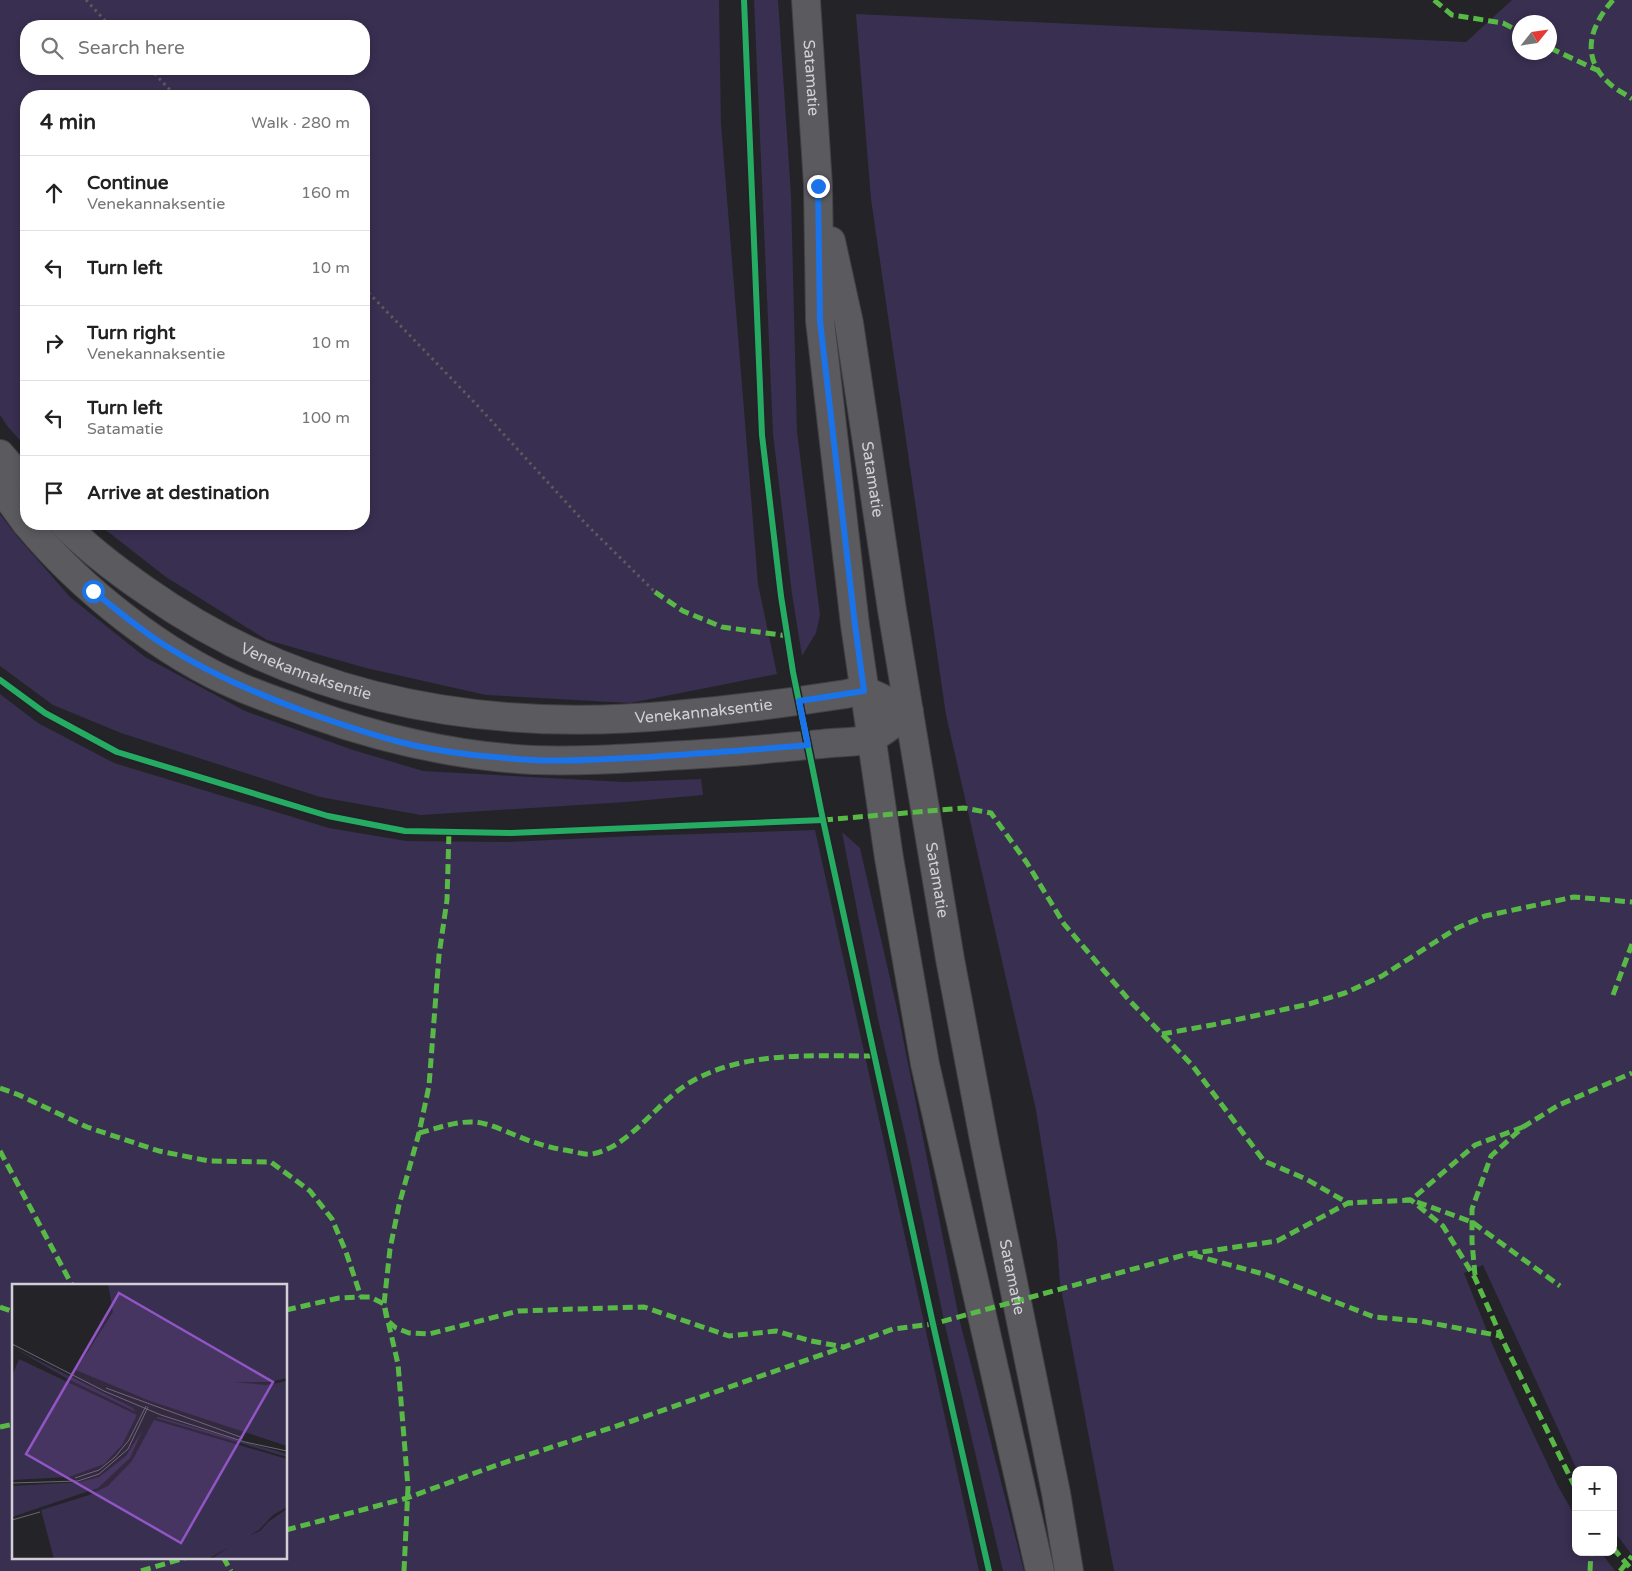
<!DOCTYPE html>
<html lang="en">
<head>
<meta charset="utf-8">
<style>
	:root { --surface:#fff; --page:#f2f2f2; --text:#222; --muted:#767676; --line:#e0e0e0 }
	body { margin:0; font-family:"Varela Round",sans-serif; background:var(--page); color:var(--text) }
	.controls { position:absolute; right:15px; bottom:15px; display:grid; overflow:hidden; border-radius:10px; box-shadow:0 2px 8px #0003 }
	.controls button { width:45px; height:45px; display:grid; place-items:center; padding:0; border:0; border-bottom:1px solid var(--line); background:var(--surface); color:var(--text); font:25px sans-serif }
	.compass { position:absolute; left:1512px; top:15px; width:45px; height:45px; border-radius:50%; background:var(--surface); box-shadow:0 2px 8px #0003; rotate:60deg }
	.stop { position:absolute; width:15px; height:15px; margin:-11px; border:4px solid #1a73e8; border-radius:50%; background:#fff }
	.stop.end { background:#1a73e8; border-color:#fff; box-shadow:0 1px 5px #0008 }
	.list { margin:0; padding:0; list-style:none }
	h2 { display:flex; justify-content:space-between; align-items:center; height:65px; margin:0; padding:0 20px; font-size:21px }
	h2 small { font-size:16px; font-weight:400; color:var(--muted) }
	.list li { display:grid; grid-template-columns:32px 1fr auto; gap:15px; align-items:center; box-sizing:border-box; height:75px; padding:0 20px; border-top:1px solid var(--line) }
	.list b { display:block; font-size:19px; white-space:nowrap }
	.list p { margin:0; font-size:16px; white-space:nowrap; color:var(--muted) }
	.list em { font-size:16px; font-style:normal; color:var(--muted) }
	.icon { flex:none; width:28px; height:28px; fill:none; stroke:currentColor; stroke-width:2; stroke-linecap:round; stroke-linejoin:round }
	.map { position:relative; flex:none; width:1632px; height:1571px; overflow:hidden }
	.search { position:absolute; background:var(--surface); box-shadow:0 2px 8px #0003; left:20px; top:20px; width:350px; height:55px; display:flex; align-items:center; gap:12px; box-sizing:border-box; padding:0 18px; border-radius:20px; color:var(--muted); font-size:19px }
	.panel { position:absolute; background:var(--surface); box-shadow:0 2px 8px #0003; left:20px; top:90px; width:350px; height:440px; border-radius:20px }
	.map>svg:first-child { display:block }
</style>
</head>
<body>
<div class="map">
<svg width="1632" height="1571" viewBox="0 0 1632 1571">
	<rect width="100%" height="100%" fill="#242328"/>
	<g fill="#392f51" fill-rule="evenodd">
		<path d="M0 0H719L721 124 758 584 777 674 630 703 486 695 366 668 267 640 166 577 98 524H364V96H26V447L8 427 0 415ZM364 26V69H26V26Z"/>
		<path d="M754 0H778L791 195 797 432 820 615 816 633 802 656 792 594 773 434Z"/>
		<path d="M1512 0H1632V1555L1613 1530V1470H1577L1483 1265 1464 1273 1493 1346 1521 1408 1558 1486 1576 1518V1552H1601L1615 1571H1114L1060 1283 1057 1242 1036 1110 946 715 871 199 856 14 1466 42ZM1550 22V52H1520V22Z"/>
		<path d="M0 514 15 534 70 597 145 657 245 711 350 749 423 771 624 782 701 779 703 795 626 802 421 815 370 806 320 797 121 733 53 705 0 666Z"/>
		<path d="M0 694 38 723 114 763 329 828 406 841 508 842 634 836 815 830 979 1571H0ZM14 1285H286V1557H14Z"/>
		<path d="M842 832 860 848 898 1013 959 1318 1024 1571H1003L945 1325 905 1135 878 1019Z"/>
	</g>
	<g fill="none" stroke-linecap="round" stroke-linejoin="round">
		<defs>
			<g id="secondary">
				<path id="s1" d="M806 0 818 185 820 321 855 625 889 858 925 1064 1040 1571"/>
				<path id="s2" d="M831 241 849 323 892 610 950 959 985 1145 1056 1493 1069 1571"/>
				<path d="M0 454 26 484"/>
				<path d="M0 487 26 523"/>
				<path d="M27 524C81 589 161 653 240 687 263 697 288 705 312 714 385 740 455 756 533 760 589 762 645 757 701 754 742 752 782 747 822 744 837 742 855 743 870 739 879 736 900 718 909 712"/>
				<path id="s3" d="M64 524C88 549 116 570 145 590 303 702 485 733 675 715 719 711 762 706 805 700 819 698 832 696 846 694 851 693 858 691 864 691 872 692 900 708 909 712"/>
			</g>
		</defs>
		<use href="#secondary" stroke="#414044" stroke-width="30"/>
		<g stroke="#5b5a5e" stroke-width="3" stroke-dasharray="2.5 4" stroke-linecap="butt">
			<path d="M86 0 110 26"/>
			<path d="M150 69 176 96"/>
			<path d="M364 288 476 404 586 524 655 592"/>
		</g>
		<use href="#secondary" stroke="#5b5a5f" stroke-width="28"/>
		<g stroke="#58b947" stroke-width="5" stroke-dasharray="10 5" stroke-linecap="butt">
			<path d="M1434 0 1452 15 1503 23 1520 32"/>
			<path d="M1613 0C1590 26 1580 57 1609 83 1615 89 1625 94 1632 99"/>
			<path d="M1550 48 1599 71"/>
			<path d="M655 592 683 611 722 627 788 636"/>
			<path d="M823 820 964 808 991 813 1027 863 1064 924 1129 1000 1192 1065 1264 1161 1306 1179 1348 1203H1353"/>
			<path d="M1613 995 1632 944"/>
			<path d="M1162 1034 1212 1025 1309 1004 1345 993 1382 976 1457 928 1485 916 1574 897 1632 902"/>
			<path d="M0 1088 19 1095 87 1127 159 1151 209 1161 271 1162 310 1191 332 1219 346 1252 361 1297"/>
			<path d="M419 1133C438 1128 456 1121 475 1122 491 1123 517 1137 533 1142 545 1146 557 1149 570 1151 577 1152 585 1155 592 1154 627 1148 654 1107 683 1087 737 1050 812 1056 875 1056"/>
			<path d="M0 1151 72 1285"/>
			<path d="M1405 1200H1411L1443 1226 1475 1278 1504 1343 1576 1489"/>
			<path d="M1417 1202 1472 1222 1560 1286"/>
			<path d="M1193 1255 1267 1275 1374 1317 1420 1321 1501 1336"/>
			<path d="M1475 1275 1472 1242V1209L1491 1156 1523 1127 1559 1105 1632 1073"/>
			<path d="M0 1307 14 1312"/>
			<path d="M286 1310 339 1298 361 1297H370L384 1304 387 1320 396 1328 409 1333 429 1334 518 1311 575 1309 644 1307 729 1336 776 1331 811 1341 844 1347 893 1329 933 1324 1188 1254 1277 1241 1348 1203 1411 1200 1475 1145 1523 1127"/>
			<path d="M0 1427 14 1424"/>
			<path d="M286 1530 407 1498 497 1465 632 1421 844 1347"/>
			<path d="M1613 1548 1632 1570"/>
			<path d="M223 1557 231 1571"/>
			<path d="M141 1571 188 1557"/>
			<path d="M404 1571 408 1487 398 1364 384 1304 390 1249 399 1205 419 1133 429 1086 439 955 447 900 449 831"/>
			<path d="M1590 1571 1591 1552"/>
			<path d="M1620 1571 1632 1556"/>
		</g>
		<defs>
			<g id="cycleway">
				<path d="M744 0 762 435 781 596 793 672 823 820 933 1324 989 1571"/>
				<path d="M0 680 45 713 117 752 328 816 405 831 511 833 823 820"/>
			</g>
		</defs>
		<use href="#cycleway" stroke="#23212a" stroke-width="9"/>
		<use href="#cycleway" stroke="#26ab63" stroke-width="6"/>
	</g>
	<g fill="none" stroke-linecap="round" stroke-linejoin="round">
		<path stroke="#1a73e8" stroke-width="6" d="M93 591C117 610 140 630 166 646 210 674 257 694 306 712 337 723 368 734 400 742 443 753 488 757 532 760 571 762 610 759 649 757 702 753 755 750 808 745L799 701 864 691 855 625 820 321 818 186"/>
	</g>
	<g text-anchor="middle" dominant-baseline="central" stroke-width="5" stroke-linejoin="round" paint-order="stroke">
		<g font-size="16" fill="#d2d0d6" stroke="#23212a">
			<text stroke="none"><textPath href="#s1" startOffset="78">Satamatie</textPath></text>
			<text stroke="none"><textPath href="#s2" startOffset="242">Satamatie</textPath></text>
			<text stroke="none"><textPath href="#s3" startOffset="286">Venekannaksentie</textPath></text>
			<text stroke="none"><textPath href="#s3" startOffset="690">Venekannaksentie</textPath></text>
			<text stroke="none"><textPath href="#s2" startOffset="648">Satamatie</textPath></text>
			<text stroke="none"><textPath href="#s2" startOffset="1052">Satamatie</textPath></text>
		</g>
	</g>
	<g transform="translate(12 1284)">
		<rect width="275" height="275" fill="#242328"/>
		<path d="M96 0H275V94L258 98H222L254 101 275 97V162L138 117 64 86 101 28ZM0 63 121 124 124 128 54 94ZM7 75 125 131 110 161 92 180 57 193 0 196V92ZM146 133 275 170V173L144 134ZM142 136 275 175V223L261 231 247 246 196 275H42L29 226 77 211 96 202 120 177ZM131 145 118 174 86 204 0 233V202L68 198 87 193 114 172ZM275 225V275H199L229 255 248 247 256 238Z" fill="#392f51"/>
		<path fill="none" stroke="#6a686e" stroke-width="1" d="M0 60 92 107 149 131 233 158 275 167M94 104 231 154M63 194 87 186 103 173 117 156 134 122M0 199 66 197 87 190 116 165 136 123M0 236 28 228"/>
		<path fill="#9155c5" fill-opacity="0.15" stroke="#9155c5" stroke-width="2.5" d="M107 9 261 98 169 259 14 170Z"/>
		<rect width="275" height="275" fill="none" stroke="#d2d0d6" stroke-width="2.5"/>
	</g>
</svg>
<div class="controls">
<button>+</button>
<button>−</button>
</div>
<svg class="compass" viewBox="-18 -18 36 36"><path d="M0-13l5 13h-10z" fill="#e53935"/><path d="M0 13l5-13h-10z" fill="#767676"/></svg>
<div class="stop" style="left:93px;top:591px"></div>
<div class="stop end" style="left:818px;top:186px"></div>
<div class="search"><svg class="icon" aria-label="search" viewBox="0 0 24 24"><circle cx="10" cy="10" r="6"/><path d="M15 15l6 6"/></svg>Search here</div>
<section class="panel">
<h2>4 min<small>Walk · 280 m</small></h2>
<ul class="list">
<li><svg class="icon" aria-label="ahead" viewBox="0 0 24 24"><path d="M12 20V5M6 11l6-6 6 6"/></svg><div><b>Continue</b><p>Venekannaksentie</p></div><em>160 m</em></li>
<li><svg class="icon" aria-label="left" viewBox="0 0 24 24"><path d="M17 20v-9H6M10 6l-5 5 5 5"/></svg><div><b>Turn left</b></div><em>10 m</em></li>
<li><svg class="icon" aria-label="right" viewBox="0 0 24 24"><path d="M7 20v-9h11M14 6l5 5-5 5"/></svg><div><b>Turn right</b><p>Venekannaksentie</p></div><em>10 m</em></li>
<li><svg class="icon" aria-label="left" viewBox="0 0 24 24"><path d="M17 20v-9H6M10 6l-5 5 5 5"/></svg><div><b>Turn left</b><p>Satamatie</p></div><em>100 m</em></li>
<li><svg class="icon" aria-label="arrive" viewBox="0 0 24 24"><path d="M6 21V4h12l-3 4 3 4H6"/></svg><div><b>Arrive at destination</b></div></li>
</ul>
</section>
</div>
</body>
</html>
